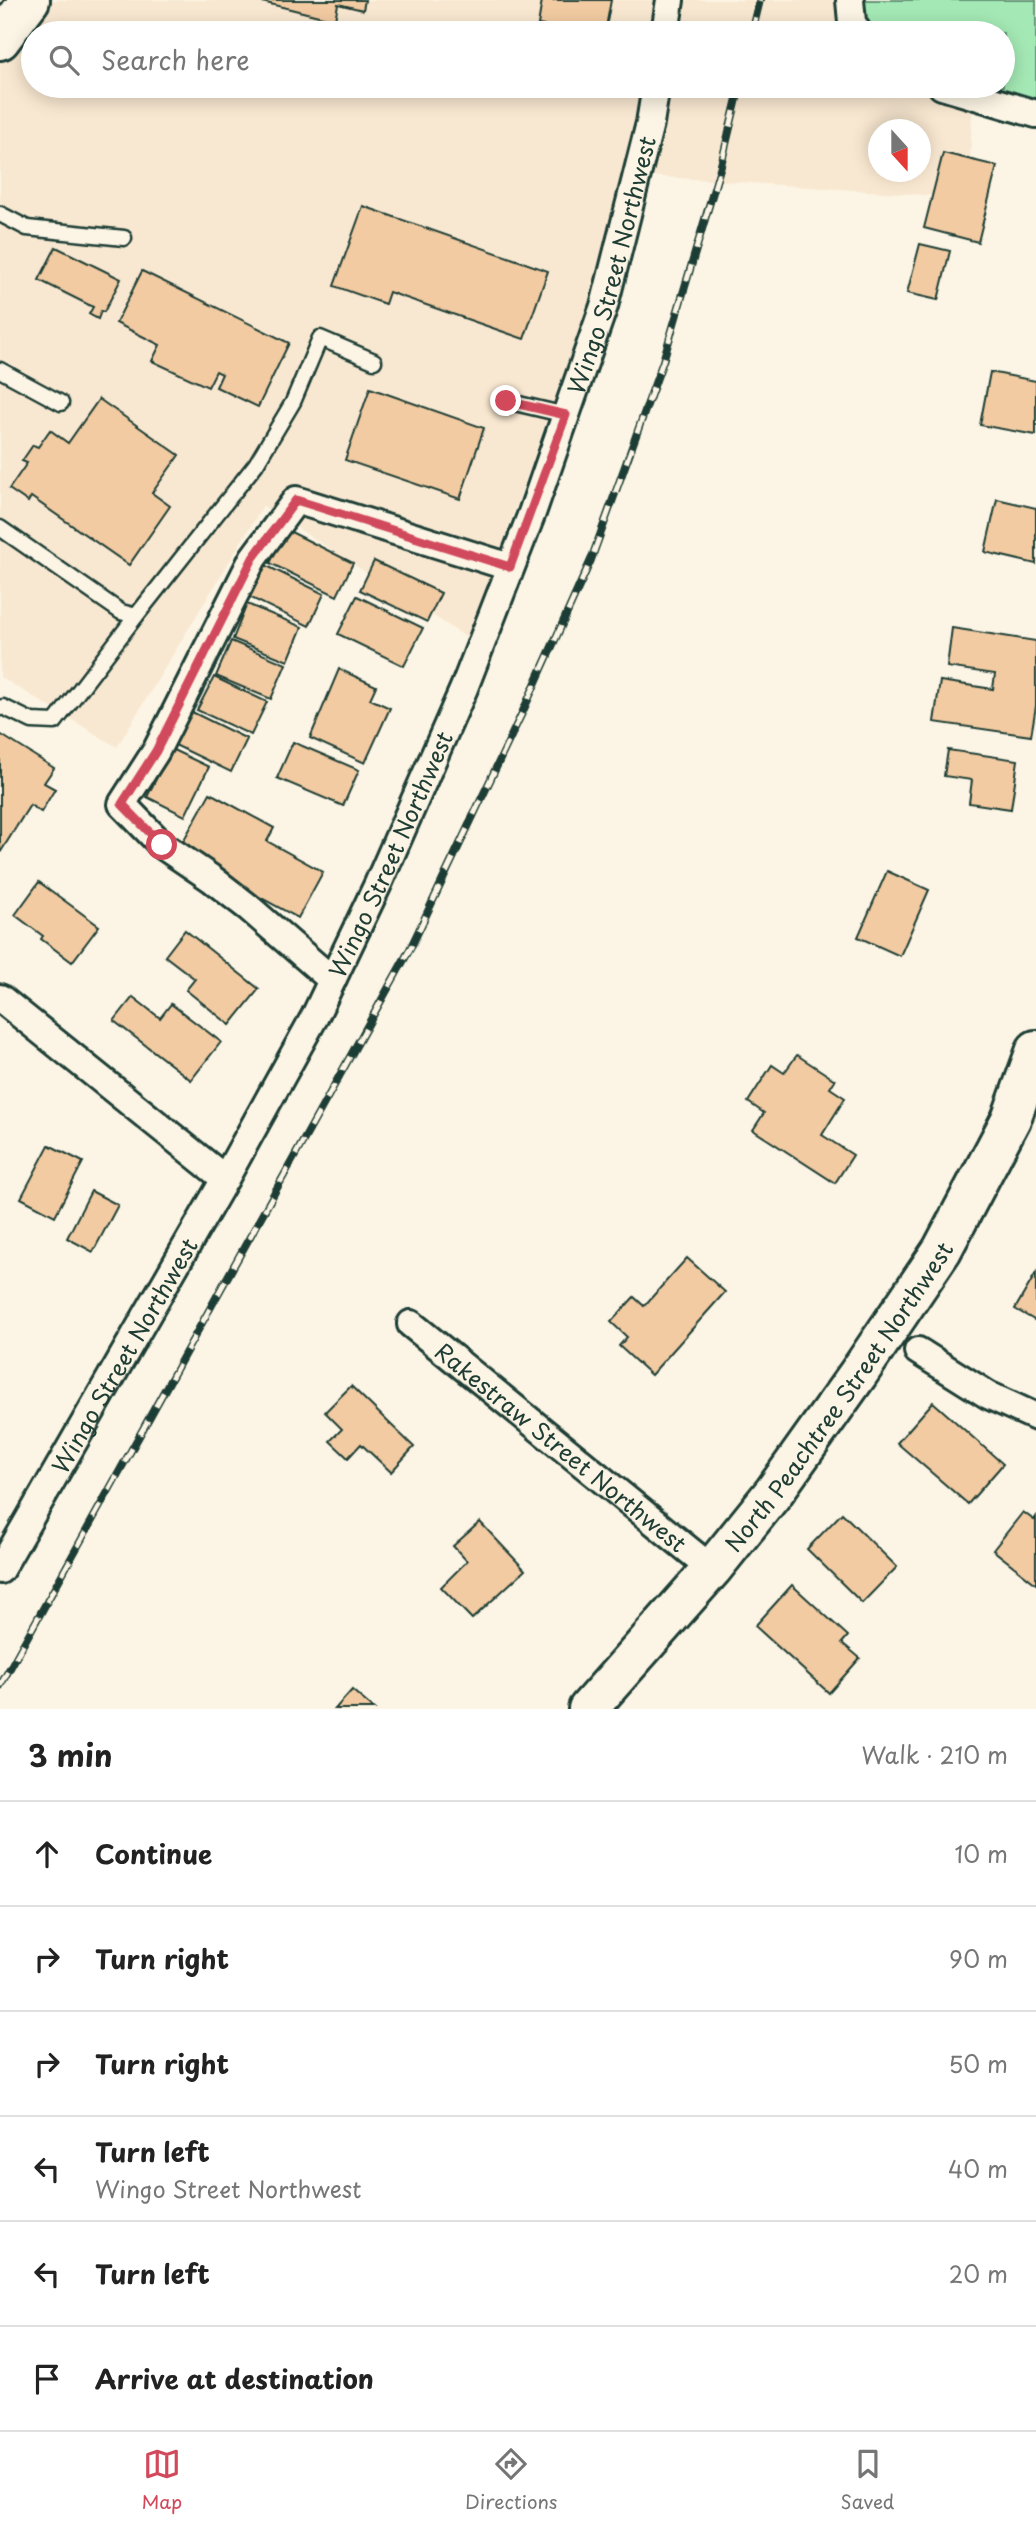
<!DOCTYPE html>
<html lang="en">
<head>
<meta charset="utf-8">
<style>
	:root { --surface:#fff; --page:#f2f2f2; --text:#222; --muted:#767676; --line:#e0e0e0; --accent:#d1495b }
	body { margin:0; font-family:"Playpen Sans",sans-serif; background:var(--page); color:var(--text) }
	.compass { position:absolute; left:868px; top:119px; width:63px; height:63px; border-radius:50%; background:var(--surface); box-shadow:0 4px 18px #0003; rotate:159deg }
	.stop { position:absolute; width:21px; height:21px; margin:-16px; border:5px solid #d1495b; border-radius:50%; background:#fff }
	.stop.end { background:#d1495b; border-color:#fff; box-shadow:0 2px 7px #0008 }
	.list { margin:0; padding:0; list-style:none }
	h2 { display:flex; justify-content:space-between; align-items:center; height:91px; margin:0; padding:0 28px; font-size:30px }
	h2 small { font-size:23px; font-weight:400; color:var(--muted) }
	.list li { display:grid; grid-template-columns:46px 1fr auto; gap:21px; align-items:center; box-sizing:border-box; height:105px; padding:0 28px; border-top:2px solid var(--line) }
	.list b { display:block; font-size:26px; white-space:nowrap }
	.list p { margin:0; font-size:23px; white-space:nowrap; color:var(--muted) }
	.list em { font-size:23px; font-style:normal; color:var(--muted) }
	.icon { flex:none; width:38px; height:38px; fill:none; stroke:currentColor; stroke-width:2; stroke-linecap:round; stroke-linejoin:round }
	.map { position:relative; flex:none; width:1036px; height:1709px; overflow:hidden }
	.search { position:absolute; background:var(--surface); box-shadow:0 4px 18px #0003; left:21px; right:21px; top:21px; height:77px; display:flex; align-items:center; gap:18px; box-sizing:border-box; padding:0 24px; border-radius:38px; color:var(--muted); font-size:26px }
	.sheet { height:721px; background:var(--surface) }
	nav { display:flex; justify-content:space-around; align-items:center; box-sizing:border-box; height:98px; border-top:2px solid var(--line); background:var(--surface); font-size:19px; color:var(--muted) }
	nav a { display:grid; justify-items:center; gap:4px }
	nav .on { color:var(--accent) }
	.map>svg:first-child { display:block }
</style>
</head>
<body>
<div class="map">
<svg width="1036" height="1709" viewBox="0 0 1036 1709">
	<rect width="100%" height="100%" fill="#fcf5e5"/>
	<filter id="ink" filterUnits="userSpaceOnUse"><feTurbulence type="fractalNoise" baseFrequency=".0143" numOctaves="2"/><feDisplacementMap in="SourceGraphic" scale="14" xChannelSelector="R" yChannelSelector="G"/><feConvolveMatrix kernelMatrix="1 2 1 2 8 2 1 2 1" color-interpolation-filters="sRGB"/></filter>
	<g filter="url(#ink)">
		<path fill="#f9e8d1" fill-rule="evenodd" d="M0 0H976L975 33H33V86H973L969 198 634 175 469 639 263 506 117 747 0 677ZM878 130H920V172H878Z"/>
		<path fill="#a4e9b5" stroke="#629374" stroke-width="2" d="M850 0H1036V114L942 86H1003V33H858Z"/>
		<g fill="#f2cba2" stroke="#1f3d34" stroke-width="2">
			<path d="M254 0H365L363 10 338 4 335 20Z"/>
			<path d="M542 0H611L605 33H588L538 25Z"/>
			<path d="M943 153 997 166 978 242 924 228Z"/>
			<path d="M363 206 548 271 524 339 389 292 385 304 334 286Z"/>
			<path d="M920 244 950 251 938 300 907 293Z"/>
			<path d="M56 247 121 279 104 312 101 311 98 319 89 314 93 307 39 280Z"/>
			<path d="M142 271 289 343 258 407 216 387 222 374 216 371 208 387 152 361 160 345 116 323Z"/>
			<path d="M990 372 1036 381V435L980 425Z"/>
			<path d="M370 388 484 428 460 499 345 460Z"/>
			<path d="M99 399 179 455 152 493 170 506 129 565 31 497 28 502 9 489 27 463 22 461 33 445 38 447 50 430 68 443Z"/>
			<path d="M997 499 1036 508V564L985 552Z"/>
			<path d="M287 530 353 563 337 596 270 563Z"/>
			<path d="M374 561 441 593 427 622 360 590Z"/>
			<path d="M261 563 324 594 309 626 245 595Z"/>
			<path d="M357 596 423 628 404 666 338 634Z"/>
			<path d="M247 604 302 627 288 661 233 639Z"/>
			<path d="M952 628 1036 641V706L1031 736 934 722 940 681 993 689 995 674 947 667Z"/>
			<path d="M231 641 286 664 271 699 216 676Z"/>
			<path d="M339 669 376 686 370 699 390 708 365 763 310 738Z"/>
			<path d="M214 677 267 702 251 735 197 710Z"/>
			<path d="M190 711 247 739 231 772 173 744Z"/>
			<path d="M0 734 54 768 44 783 55 789 41 812 30 805 0 853Z"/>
			<path d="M293 742 359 770 343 806 277 778Z"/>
			<path d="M171 749 209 767 185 816 147 797Z"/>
			<path d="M948 750 1018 760 1011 809 969 803 972 780 944 776Z"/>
			<path d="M210 793 274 828 267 841 323 872 298 918 177 852Z"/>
			<path d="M887 871 929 890 900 956 858 937Z"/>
			<path d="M39 882 99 926 72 962 41 939 43 936 15 915Z"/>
			<path d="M185 930 259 989 230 1025 186 990 195 979 165 956Z"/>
			<path d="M133 997 160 1018 171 1004 221 1042 191 1080 114 1021Z"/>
			<path d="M797 1055 835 1080 830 1088 845 1098 822 1135 853 1155 835 1183 753 1130 764 1113 748 1102 772 1065 784 1073Z"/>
			<path d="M49 1145 83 1162 55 1216 21 1198Z"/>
			<path d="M91 1191 118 1205 93 1252 67 1238Z"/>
			<path d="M687 1258 725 1292 651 1375 619 1346 627 1337 611 1322 634 1297 644 1306Z"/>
			<path d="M1036 1273V1321L1015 1309Z"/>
			<path d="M351 1386 414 1447 391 1472 361 1444 348 1458 330 1441 342 1429 325 1412Z"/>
			<path d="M933 1402 1003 1464 968 1504 897 1443Z"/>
			<path d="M1023 1512 1034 1520 1036 1517V1584L993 1550Z"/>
			<path d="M842 1513 897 1567 862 1603 807 1549Z"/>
			<path d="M480 1522 525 1570 472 1619 441 1587 467 1561 453 1546Z"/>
			<path d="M792 1585 848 1636 842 1643 860 1658 829 1693 755 1626Z"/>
			<path d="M352 1690 374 1709H335Z"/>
		</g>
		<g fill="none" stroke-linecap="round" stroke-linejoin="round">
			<defs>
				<g id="lane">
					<path d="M0 214 27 228 124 238"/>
					<path d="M0 370 61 403"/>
					<path d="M506 401 566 415"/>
					<path d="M0 528 121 612 136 616 256 464 293 402 320 338 374 361"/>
					<path d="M0 708 3 707 32 721 55 722 136 616"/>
				</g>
				<g id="street">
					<path d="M850 0 852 22 858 33"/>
					<path d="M665 33 670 0"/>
					<path d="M942 86 1036 114"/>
					<path d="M332 980 248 907 212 879 162 845 122 804 156 751 253 558 296 500 510 567"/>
					<path d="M0 998 225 1179"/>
					<path id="s1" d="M411 1324 712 1569"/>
					<path d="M918 1351 988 1395 1036 1417"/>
					<path id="s2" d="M0 1570 225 1179 315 1016 378 884 464 688 532 513 566 415 604 306 650 123 656 86"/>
				</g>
				<g id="secondary">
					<path d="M0 40 30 0"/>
					<path id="s3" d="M588 1709 712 1569 774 1492 858 1374 942 1250 1011 1119 1036 1050"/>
				</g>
			</defs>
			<use href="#lane" stroke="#1f3d34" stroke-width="19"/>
			<use href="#street" stroke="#1f3d34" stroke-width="32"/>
			<use href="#secondary" stroke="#1f3d34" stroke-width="44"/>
			<use href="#lane" stroke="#fcf5e5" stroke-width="14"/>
			<use href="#street" stroke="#fcf5e5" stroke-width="26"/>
			<use href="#secondary" stroke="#fcf5e5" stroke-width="38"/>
			<defs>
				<g id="rail">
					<path d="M752 33 760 0"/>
					<path d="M0 1686 410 949 523 711 591 560 663 361 721 165 740 86"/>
				</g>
			</defs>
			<use href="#rail" stroke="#1f3d34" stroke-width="8"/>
			<use href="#rail" stroke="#fcf5e5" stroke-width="5" stroke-dasharray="16" stroke-linecap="butt"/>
		</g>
	</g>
	<g fill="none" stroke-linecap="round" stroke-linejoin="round" filter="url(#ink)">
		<path stroke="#d1495b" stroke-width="9" d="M162 845 122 804 156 751 253 558 296 500 510 567 566 415 506 401"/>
	</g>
	<g text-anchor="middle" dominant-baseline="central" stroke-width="6" stroke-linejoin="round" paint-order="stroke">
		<g font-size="23" fill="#1f3d34" stroke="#fcf5e5">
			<text stroke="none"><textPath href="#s2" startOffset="1446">Wingo Street Northwest</textPath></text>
			<text stroke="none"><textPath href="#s2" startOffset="816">Wingo Street Northwest</textPath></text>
			<text stroke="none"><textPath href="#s2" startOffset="248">Wingo Street Northwest</textPath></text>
			<text stroke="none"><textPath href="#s3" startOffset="401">North Peachtree Street Northwest</textPath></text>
			<text stroke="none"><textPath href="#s1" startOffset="194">Rakestraw Street Northwest</textPath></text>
		</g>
	</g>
</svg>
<svg class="compass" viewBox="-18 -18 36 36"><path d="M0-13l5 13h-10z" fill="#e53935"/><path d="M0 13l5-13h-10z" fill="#767676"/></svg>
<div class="stop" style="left:162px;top:845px"></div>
<div class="stop end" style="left:506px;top:401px"></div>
<div class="search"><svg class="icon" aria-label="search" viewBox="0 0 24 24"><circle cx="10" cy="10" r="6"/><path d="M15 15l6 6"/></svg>Search here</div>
</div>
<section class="sheet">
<h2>3 min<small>Walk · 210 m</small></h2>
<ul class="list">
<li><svg class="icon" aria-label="ahead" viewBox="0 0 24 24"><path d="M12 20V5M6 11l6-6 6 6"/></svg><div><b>Continue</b></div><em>10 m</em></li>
<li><svg class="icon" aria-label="right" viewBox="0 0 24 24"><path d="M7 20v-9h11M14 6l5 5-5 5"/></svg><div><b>Turn right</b></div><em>90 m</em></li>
<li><svg class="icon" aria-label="right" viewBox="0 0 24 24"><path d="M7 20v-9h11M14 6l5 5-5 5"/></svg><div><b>Turn right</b></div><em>50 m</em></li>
<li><svg class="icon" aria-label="left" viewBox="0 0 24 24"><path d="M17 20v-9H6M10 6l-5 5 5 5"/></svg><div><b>Turn left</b><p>Wingo Street Northwest</p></div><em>40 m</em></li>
<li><svg class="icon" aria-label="left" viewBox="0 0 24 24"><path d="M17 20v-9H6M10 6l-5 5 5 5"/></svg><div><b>Turn left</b></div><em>20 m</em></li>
<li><svg class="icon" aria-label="arrive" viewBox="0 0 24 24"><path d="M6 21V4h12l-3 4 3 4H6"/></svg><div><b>Arrive at destination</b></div></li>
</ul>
</section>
<nav>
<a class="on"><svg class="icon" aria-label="map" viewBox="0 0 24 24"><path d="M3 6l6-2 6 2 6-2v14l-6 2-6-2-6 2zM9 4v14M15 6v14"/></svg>Map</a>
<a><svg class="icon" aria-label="directions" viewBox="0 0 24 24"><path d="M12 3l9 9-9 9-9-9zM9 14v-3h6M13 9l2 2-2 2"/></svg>Directions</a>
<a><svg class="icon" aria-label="saved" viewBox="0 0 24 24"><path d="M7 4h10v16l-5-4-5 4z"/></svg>Saved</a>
</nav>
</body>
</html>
